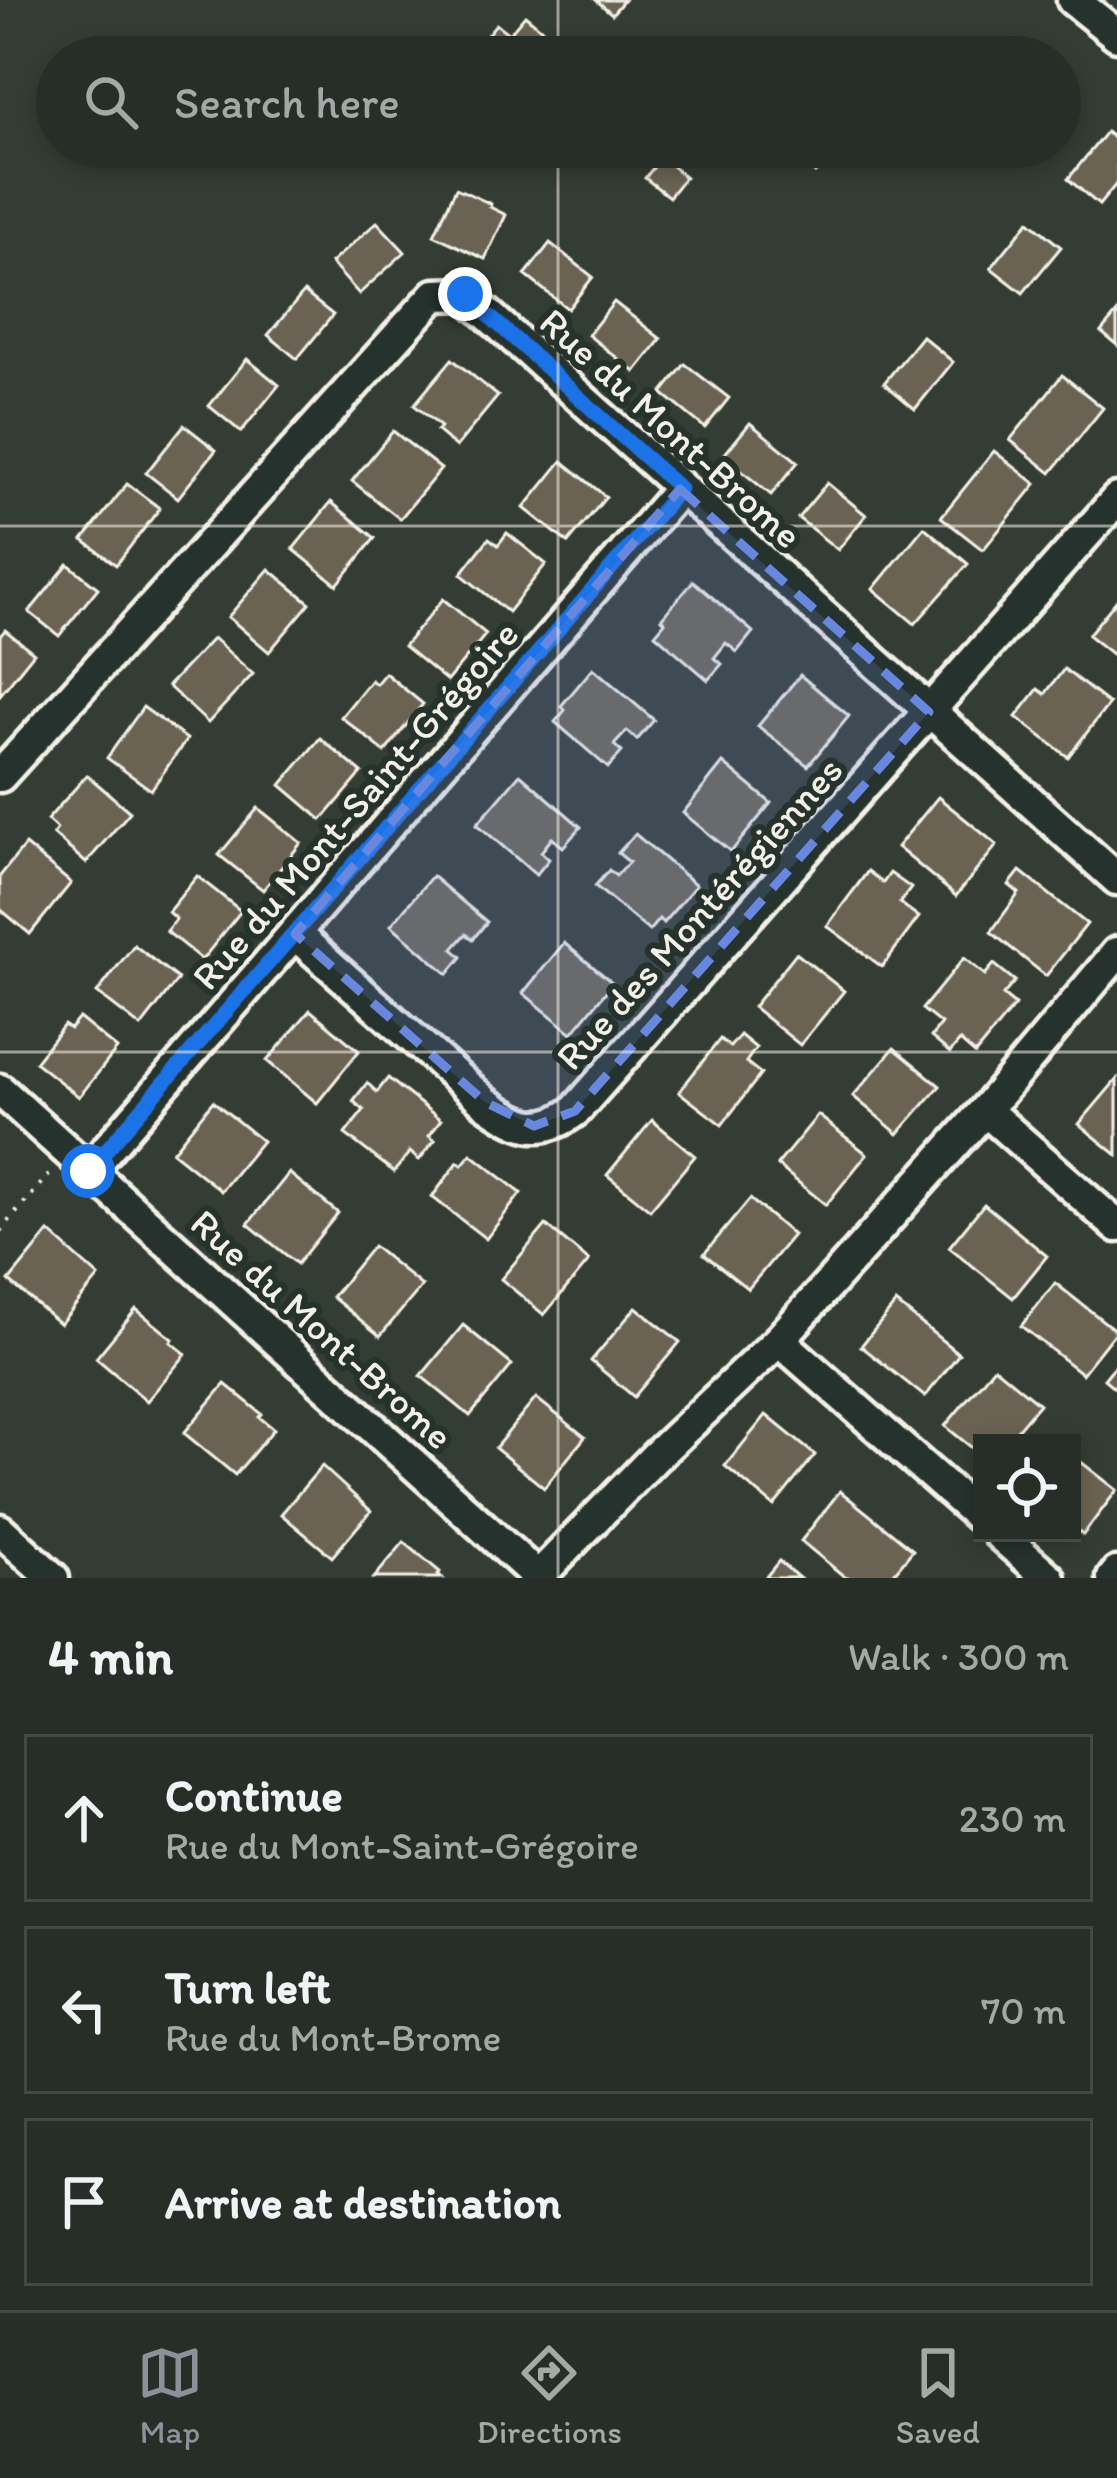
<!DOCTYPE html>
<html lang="en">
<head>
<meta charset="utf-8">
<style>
	:root { --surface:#272e27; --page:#333a33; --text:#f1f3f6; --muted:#a4a8a7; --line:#434a44; --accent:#8c9099 }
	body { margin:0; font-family:Itim,sans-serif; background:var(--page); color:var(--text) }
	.controls { position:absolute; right:36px; bottom:36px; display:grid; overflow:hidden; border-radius:0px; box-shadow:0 6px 18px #0003 }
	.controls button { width:108px; height:108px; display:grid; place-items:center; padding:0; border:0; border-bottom:3px solid var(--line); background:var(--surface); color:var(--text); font:60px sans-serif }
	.stop { position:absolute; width:36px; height:36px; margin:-27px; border:9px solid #1a73e8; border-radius:50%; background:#fff }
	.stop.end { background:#1a73e8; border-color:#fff; box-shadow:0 3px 12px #0008 }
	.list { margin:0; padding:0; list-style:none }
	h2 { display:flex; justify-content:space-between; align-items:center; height:156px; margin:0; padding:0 48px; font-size:51px }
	h2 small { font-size:39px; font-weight:400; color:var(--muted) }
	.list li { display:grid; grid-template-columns:78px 1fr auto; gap:36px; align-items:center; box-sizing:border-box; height:168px; margin:0 24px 24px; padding:0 24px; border:3px solid var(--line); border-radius:0px }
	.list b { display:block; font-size:45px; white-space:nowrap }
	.list p { margin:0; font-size:39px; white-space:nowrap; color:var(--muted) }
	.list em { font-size:39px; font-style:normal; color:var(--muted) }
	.icon { flex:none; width:66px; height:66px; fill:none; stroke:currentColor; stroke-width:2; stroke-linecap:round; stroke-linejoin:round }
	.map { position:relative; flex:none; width:1117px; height:1578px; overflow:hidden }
	.search { position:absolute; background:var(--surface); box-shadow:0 6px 18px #0003; left:36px; right:36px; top:36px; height:132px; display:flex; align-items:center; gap:30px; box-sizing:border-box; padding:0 42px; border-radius:66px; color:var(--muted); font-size:45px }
	.sheet { height:732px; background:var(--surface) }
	nav { display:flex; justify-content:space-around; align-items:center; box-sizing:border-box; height:168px; border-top:3px solid var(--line); background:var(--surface); font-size:33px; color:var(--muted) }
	nav a { display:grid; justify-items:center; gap:6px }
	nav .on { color:var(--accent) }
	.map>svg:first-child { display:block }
</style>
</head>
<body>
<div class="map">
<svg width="1117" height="1578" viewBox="0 0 1117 1578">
	<rect width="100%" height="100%" fill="#343d34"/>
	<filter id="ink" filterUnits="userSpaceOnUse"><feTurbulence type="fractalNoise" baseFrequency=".00833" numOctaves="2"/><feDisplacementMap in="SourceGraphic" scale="24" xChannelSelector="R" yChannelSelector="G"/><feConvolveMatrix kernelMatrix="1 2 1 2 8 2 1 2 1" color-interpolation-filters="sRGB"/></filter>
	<g filter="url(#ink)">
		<g fill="#6a6452" stroke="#f4f1e8" stroke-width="3">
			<path d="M596 0H624L612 14Z"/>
			<path d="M525 15 567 50 561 57H499L481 42 496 24 509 34Z"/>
			<path d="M1106 132 1117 141V183L1099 205 1068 179Z"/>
			<path d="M789 147H842L815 173Z"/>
			<path d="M662 157 685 177 669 197 645 178Z"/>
			<path d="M456 188 491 204 490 207 506 215 485 259 434 235Z"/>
			<path d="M1029 221 1061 247 1023 293 991 268Z"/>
			<path d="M377 222 405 252 359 294 331 263Z"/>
			<path d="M550 243 593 277 568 309 525 275Z"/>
			<path d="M304 292 333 315 297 359 268 335Z"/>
			<path d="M614 302 661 339 635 372 588 335Z"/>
			<path d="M1117 313V345L1101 332Z"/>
			<path d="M922 336 953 362 915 409 884 383Z"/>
			<path d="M247 359 279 385 241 432 209 406Z"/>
			<path d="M452 359 498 396 456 447 437 431 441 427 414 405Z"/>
			<path d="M685 364 729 398 705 428 662 393Z"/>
			<path d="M1062 375 1103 408 1051 473 1010 440Z"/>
			<path d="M750 423 798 462 771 495 723 456Z"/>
			<path d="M184 425 216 450 178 498 146 473Z"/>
			<path d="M393 431 441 469 400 519 352 481Z"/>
			<path d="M994 451 1036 484 983 550 941 517Z"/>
			<path d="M562 461 606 497 568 543 524 508Z"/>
			<path d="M827 483 866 515 838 550 798 518Z"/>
			<path d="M127 484 160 508 116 565 83 540Z"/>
			<path d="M331 502 375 538 337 585 293 549Z"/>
			<path d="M924 527 968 564 915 624 873 589Z"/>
			<path d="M507 533 546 564 508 612 461 574 489 538 498 545Z"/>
			<path d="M68 564 98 588 59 636 29 612Z"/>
			<path d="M269 569 310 603 269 652 228 617Z"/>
			<path d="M693 581 753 632 737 652 726 643 714 658 722 664 708 680 655 634 665 622 661 619Z"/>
			<path d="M443 599 486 634 447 681 404 646Z"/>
			<path d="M1117 600V658L1088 635Z"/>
			<path d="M5 630 34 653 0 695V636Z"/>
			<path d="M213 638 253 674 208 723 168 686Z"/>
			<path d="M593 668 654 720 637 740 627 731 614 745 622 752 608 768 555 722 565 710 561 706Z"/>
			<path d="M1064 669 1109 704 1068 757 1016 717 1038 689 1045 694Z"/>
			<path d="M385 673 423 704 385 752 341 717 371 680 376 684Z"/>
			<path d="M800 675 849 716 808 766 758 726Z"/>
			<path d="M143 707 187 739 151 790 107 758Z"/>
			<path d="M320 738 362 773 322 820 281 785Z"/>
			<path d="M723 763 771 803 731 852 683 813Z"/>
			<path d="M520 774 581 827 563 847 552 838 541 852 549 859 536 875 477 824Z"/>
			<path d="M87 775 130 812 86 863 53 834 57 829 47 820Z"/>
			<path d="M938 797 997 845 956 896 897 847Z"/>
			<path d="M258 808 301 843 263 890 219 855Z"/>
			<path d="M635 834 696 885 663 923 659 919 649 931 595 886 609 870 616 876 629 862 618 853Z"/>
			<path d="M25 845 71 883 30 934 0 909V876Z"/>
			<path d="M868 871 883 883 890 873 911 888 900 903 919 917 882 967 827 926Z"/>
			<path d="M1020 871 1087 924 1046 976 991 932 1019 893 1009 885Z"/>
			<path d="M197 876 241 911 202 960 166 931 176 919 168 912Z"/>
			<path d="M432 876 487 922 473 939 466 934 453 949 462 957 448 974 391 925Z"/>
			<path d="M564 943 613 983 572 1033 523 993Z"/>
			<path d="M134 945 178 979 141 1027 97 993Z"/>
			<path d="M796 953 844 991 800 1045 753 1007Z"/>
			<path d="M964 958 985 975 994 964 1015 981 1003 995 1015 1005 975 1054 960 1041 950 1053 931 1037 941 1024 922 1009Z"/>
			<path d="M310 1010 359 1051 317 1103 267 1061Z"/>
			<path d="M79 1018 117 1049 79 1097 35 1062 64 1025 70 1029Z"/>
			<path d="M740 1035 756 1048 746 1062 761 1074 722 1125 679 1092 720 1039 730 1047Z"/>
			<path d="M894 1048 940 1086 898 1134 853 1096Z"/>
			<path d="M388 1078 441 1120 429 1136 435 1140 419 1160 410 1152 394 1172 345 1134 364 1110 353 1101 367 1083 377 1092Z"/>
			<path d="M1117 1079V1155L1079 1124Z"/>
			<path d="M213 1101 262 1141 221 1191 172 1152Z"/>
			<path d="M818 1115 867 1154 826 1205 777 1165Z"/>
			<path d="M652 1120 695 1156 650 1210 607 1175Z"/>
			<path d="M471 1154 521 1193 486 1239 432 1197 458 1162 462 1165Z"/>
			<path d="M289 1173 338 1213 297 1264 248 1224Z"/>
			<path d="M750 1199 793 1235 748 1289 704 1254Z"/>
			<path d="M984 1204 1047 1256 1013 1298 949 1247Z"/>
			<path d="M546 1225 589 1261 544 1315 501 1279Z"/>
			<path d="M49 1232 99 1277 60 1324 9 1281Z"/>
			<path d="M373 1246 422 1286 380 1336 332 1297Z"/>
			<path d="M1055 1283 1116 1331 1082 1374 1021 1326Z"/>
			<path d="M896 1303 959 1354 925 1397 861 1346Z"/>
			<path d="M636 1307 680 1342 634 1397 591 1361Z"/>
			<path d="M136 1309 173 1339 171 1342 186 1354 147 1401 96 1358Z"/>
			<path d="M463 1325 512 1365 470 1416 421 1376Z"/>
			<path d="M1117 1363V1390L1104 1379Z"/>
			<path d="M994 1367 1039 1404 1006 1443H982V1456L945 1426Z"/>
			<path d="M225 1384 262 1414 259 1417 274 1429 235 1475 184 1433Z"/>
			<path d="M536 1398 585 1437 544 1488 495 1448Z"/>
			<path d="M766 1415 815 1455 774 1506 725 1466Z"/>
			<path d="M1072 1455 1117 1490 1083 1535 1072 1527Z"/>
			<path d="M322 1466 371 1511 332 1557 281 1514Z"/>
			<path d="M840 1491 913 1550 890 1578H846L801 1541Z"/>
			<path d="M404 1542 440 1572 438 1575 442 1578H374Z"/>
			<path d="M779 1561 799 1578H765Z"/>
		</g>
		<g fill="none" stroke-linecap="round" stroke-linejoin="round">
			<defs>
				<g id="minor">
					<path d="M1073 0 1117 35"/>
					<path d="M0 776 435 295 465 294 1117 879"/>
					<path d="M295 934 485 1102C518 1125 539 1138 575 1111L1117 499"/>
					<path d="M0 1090 538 1577"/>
					<path d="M985 1110 1117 1226"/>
					<path d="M88 1171 680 489"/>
					<path d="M982 1519 779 1340 985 1110 1117 953"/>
					<path d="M0 1530 53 1578"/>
					<path d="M998 1533 1049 1578"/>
					<path d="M537 1578 655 1457 779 1340"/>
					<path d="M1113 1578 1117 1573"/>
				</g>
			</defs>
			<use href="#minor" stroke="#f4f1e8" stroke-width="39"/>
			<path stroke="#f4f1e8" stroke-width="4.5" stroke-dasharray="3 9" stroke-linecap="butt" d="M0 1231 49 1175"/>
			<use href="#minor" stroke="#26332d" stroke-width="30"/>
		</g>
	</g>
	<g fill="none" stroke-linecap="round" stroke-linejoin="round" filter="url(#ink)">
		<path stroke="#1a73e8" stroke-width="15" d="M88 1171 680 489 465 294"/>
	</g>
	<path fill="#6887de" fill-opacity="0.2" stroke="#6887de" stroke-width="9" stroke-dasharray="24 15" stroke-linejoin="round" d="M680 489 929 712 575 1111 534 1126 485 1102 295 934Z"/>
	<path fill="none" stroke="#f4f1e8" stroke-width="3" stroke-opacity="0.55" d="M558 0V57M558 147V1578M0 526H1117M0 1052H1117"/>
	<g text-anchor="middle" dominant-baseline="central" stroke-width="12" stroke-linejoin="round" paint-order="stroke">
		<g font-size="39" fill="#f4f1e8" stroke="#26332d">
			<text transform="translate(671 428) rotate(42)">Rue du Mont-Brome</text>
			<text transform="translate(355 805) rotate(-49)">Rue du Mont-Saint-Grégoire</text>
			<text transform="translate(699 913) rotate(-48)">Rue des Montérégiennes</text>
			<text transform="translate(322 1329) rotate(42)">Rue du Mont-Brome</text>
		</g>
	</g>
</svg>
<div class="controls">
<button><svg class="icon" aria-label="locate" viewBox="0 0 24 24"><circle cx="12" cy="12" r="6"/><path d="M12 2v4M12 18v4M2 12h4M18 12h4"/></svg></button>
</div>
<div class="stop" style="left:88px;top:1171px"></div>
<div class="stop end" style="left:465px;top:294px"></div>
<div class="search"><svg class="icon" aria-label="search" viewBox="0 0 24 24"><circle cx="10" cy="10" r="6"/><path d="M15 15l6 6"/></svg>Search here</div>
</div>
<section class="sheet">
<h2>4 min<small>Walk · 300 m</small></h2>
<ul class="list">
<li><svg class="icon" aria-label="ahead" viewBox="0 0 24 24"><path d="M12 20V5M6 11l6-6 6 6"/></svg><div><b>Continue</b><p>Rue du Mont-Saint-Grégoire</p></div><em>230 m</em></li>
<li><svg class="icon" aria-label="left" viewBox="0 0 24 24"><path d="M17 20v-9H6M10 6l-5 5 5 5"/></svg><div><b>Turn left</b><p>Rue du Mont-Brome</p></div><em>70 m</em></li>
<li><svg class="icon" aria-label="arrive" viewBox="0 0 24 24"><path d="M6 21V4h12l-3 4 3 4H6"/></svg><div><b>Arrive at destination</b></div></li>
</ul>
</section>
<nav>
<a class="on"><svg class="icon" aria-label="map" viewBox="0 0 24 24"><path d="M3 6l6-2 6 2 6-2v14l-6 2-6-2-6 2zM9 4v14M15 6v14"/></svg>Map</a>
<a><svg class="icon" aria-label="directions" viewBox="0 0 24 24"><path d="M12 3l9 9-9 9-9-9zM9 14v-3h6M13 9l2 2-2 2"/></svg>Directions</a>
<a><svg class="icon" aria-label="saved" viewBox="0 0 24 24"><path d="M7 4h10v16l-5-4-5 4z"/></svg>Saved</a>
</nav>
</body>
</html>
